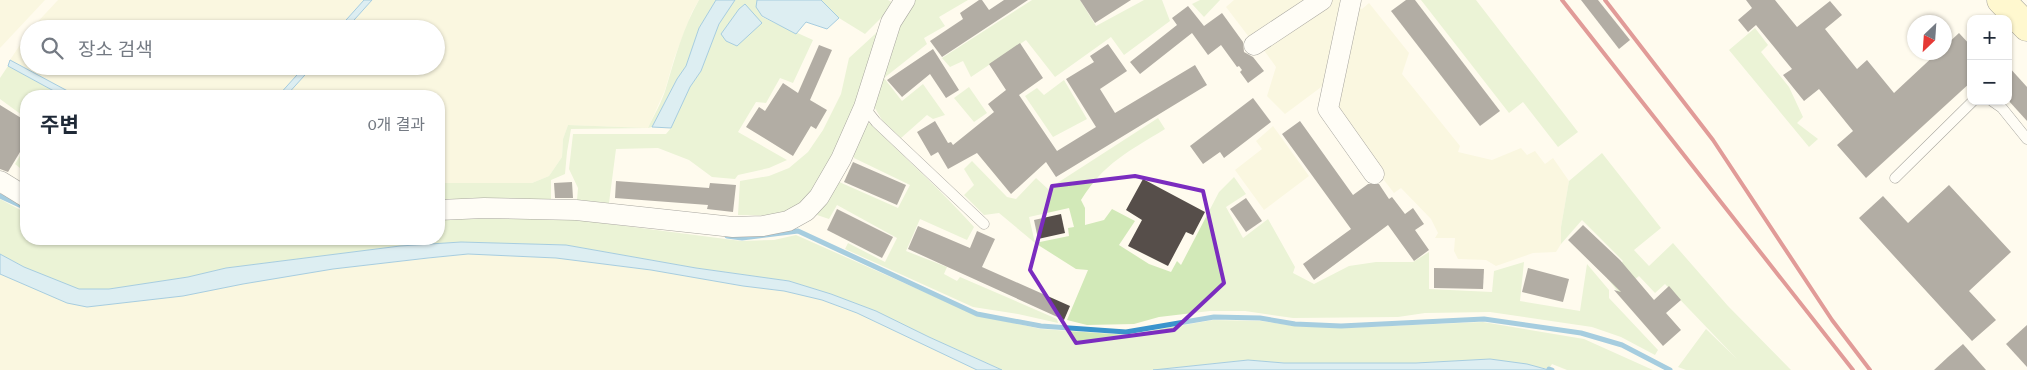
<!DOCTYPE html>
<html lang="ko">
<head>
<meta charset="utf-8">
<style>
	:root { --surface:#fff; --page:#f2f2f3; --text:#1f2937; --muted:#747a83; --line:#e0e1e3 }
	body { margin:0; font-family:"Roboto Serif","Noto Sans KR",serif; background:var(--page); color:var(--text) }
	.controls { position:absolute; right:15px; top:15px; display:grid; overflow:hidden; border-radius:10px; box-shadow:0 1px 4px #0004 }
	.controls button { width:45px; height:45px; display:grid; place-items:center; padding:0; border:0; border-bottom:1px solid var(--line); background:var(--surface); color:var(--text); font:25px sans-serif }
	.compass { position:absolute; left:1907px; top:15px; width:45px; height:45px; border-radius:50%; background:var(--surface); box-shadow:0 1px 4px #0004; rotate:205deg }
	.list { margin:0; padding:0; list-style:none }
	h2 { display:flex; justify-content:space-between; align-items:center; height:65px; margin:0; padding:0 20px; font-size:21px }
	h2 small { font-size:16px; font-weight:400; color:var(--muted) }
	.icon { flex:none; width:28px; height:28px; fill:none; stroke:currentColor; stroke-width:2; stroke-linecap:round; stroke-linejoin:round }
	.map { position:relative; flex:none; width:2027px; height:370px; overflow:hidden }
	.search { position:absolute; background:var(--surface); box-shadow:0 1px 4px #0004; left:20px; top:20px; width:425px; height:55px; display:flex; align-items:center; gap:12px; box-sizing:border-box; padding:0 18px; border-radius:28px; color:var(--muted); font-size:19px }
	.panel { position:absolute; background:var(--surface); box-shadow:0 1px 4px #0004; left:20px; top:90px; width:425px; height:155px; border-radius:20px }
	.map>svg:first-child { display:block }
</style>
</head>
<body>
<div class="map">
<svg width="2027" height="370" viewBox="0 0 2027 370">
	<rect width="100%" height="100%" fill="#fffbee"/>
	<g fill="#f4f1ce">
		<path d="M0 0H45L0 48Z"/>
		<path d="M58 0H364L338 29H31Z"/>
		<path d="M372 0H699L692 12 674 59 665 90 648 128 568 125 563 139 562 157 549 176 532 183H439V96H286L313 66H436V29H346Z"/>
		<path d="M1234 0H1314L1252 41 1226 7Z"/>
		<path d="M1328 0H1343L1328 82 1285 114 1267 96 1276 67 1261 46Z"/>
		<path d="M1369 3 1409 53 1402 74 1460 146 1458 152 1492 160 1521 148 1527 155 1535 151 1545 164 1553 158 1569 181 1561 227V244L1556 252 1533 253 1496 266 1486 260 1458 259 1454 251 1455 238H1435L1438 233 1431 219 1401 188 1394 193 1380 175 1336 113 1355 4 1362 9Z"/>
		<path d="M29 31V66H305L278 96H77L10 60Z"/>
		<path d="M1273 126 1309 176 1264 210 1235 170 1262 149 1256 141Z"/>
		<path d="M468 254 556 258 651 270 743 286 784 291 822 300 857 313 977 370H0V274L36 289 87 307 183 296 243 284 333 269Z"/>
	</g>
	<g fill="#d2e9b8" fill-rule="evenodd">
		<path d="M699 0H716L699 28 686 66 677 79 652 127 648 128 571 129 567 152 565 174 551 180V202L439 204V183H532L549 176 562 157 563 139 568 125 648 128C654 115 662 102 666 88 675 58 683 28 699 0Z"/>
		<path d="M735 0H757L762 17 813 40 793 83 780 78 766 103 756 102 738 132 787 160 769 168 738 175 735 179 712 177 689 160 658 148 616 149 609 203 577 200 578 188 569 169 573 134H666L671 128 690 87 701 71 719 24Z"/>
		<path d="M821 0H888L895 4 865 34 839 18Z"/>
		<path d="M913 0H968L939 17 945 26 924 38 927 44 884 78 902 101 923 84 945 115 933 119 927 115 901 138 882 120 872 103 898 24Z"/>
		<path d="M1032 0H1080L1096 26 1144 0H1162L1170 21 1124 55 1111 37 1055 77 1026 40 971 77 963 61 950 67 942 58Z"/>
		<path d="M1200 0H1220L1204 17 1192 4Z"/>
		<path d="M1421 0H1476L1578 132 1558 147 1523 102 1509 113Z"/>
		<path d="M886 24 863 92 816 195 781 216 738 215 740 181 769 176 789 168 808 152 823 130 841 94 849 58Z"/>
		<path d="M1755 28 1768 45 1761 52 1789 87 1803 117 1797 123 1818 139 1809 147 1729 50Z"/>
		<path d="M8 66 63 96H26V118L0 99V78Z"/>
		<path d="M1064 80 1087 119 1053 137 1025 96 1037 88 1044 95Z"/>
		<path d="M969 87 987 113 974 122 954 98Z"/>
		<path d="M1158 118 1165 129C1128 152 1105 162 1081 200L1085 208V225L1104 220 1112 209 1135 221 1119 245 1149 264 1171 272 1177 261 1181 265 1219 192 1234 177 1246 194 1226 207 1243 238 1268 219 1295 267 1293 273 1314 284 1349 266 1376 262H1413L1429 252V289L1492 292 1494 271 1524 262 1520 301 1580 311 1587 264 1609 290V298L1658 350 1655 355 1621 337 1592 327 1490 312 1425 313 1398 317 1293 318 1245 311H1210L1159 317 1134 324 1087 325 1067 320 1088 270 1076 269 1035 243 999 213 984 215 964 195 974 185 964 169 972 161 1007 197 1016 199 1036 178 1048 189ZM1069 208 1074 227 1068 228 1069 236 1035 243 1029 217Z"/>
		<path d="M865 121 872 125C906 159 942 191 974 227L967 240 920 219 906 251 947 267 944 274 957 281 960 277 1057 319 1058 323 1018 314 973 307 845 249 848 243 885 262 897 238 837 205 829 219 817 215 833 190 837 181 898 208 910 185 854 158 853 146Z"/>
		<path d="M26 146V173L15 164Z"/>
		<path d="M1602 153 1661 228 1634 250 1649 266 1673 243 1728 306 1791 370H1686L1678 367 1706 329 1737 359 1665 284 1655 293 1639 276 1619 293 1607 278 1623 261 1582 220 1561 244V227L1569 181Z"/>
		<path d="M0 199 26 213V239C70 239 113 238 157 239 193 240 228 243 264 239H439V220L475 218 571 219 741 241 774 240 796 235 976 315 1041 329 1127 335 1213 320 1261 321 1295 326 1342 328 1483 322 1584 339 1653 370H1567L1552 364 1549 369 1490 359 1416 363H1284L1248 360 1153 370H1002L929 337 876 311 831 294 789 281 696 268 566 245 461 242 400 246 226 268 188 277 109 289 79 290 24 267 0 254Z"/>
	</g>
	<g fill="#b3ddf6" stroke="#3b94cc">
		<path d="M364 0H372L346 29H338Z"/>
		<path d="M716 0H735L719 24 701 71 690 87 671 128 652 127 677 79 686 66 699 28Z"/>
		<path d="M757 0H821L839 18 827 29 806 22 796 34 762 16 756 7Z"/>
		<path d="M745 4 762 23 737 46 726 41 721 34 739 9Z"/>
		<path d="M10 60 77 96H63L8 66Z"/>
		<path d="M305 66H313L286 96H278Z"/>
		<path d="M461 242 566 245 696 268 789 281 831 294 876 311 929 337 1002 370H977L857 313 822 300 784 291 743 286 651 270 556 258 468 254 428 258 333 269 243 284 183 296 87 307 67 303 0 274V254L24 267 79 289H109L188 277 226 268 400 246Z"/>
		<path d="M1490 359 1527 364 1549 370H1153L1248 360 1284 363H1416Z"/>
	</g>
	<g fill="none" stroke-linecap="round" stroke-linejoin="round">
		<g stroke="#3b94cc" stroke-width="5">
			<path d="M0 196 26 208"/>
			<path d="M727 236 742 238 798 231 977 314 1041 326 1126 332 1214 317 1260 318 1295 324 1341 326 1484 319 1581 333 1622 345 1670 370"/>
			<path d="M1549 369 1552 370"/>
		</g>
	</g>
	<g fill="#564e4a">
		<path d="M979 0H982L989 10 1004 0H1028L942 57 930 41 963 19 960 13Z"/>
		<path d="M1080 0H1131L1095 23Z"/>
		<path d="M1406 0H1415L1500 111 1480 126 1391 11Z"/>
		<path d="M1581 0H1598L1630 40 1619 49Z"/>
		<path d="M1746 0H1775L1797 27 1830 1 1842 15 1825 29 1857 69 1867 60 1894 93 1938 52H1944V47L1959 33 1971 46V82L1866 178 1837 145 1853 131 1819 89 1804 101 1783 75 1792 69 1756 25 1748 32 1738 20 1752 8Z"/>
		<path d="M1188 6 1204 26 1222 13 1243 42 1244 52 1253 57 1264 71 1248 83 1240 72 1242 70 1239 66 1237 67 1221 45 1208 55 1192 33 1140 74 1130 62 1177 25 1172 18Z"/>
		<path d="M1020 43 1043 78 1019 95 1057 151 1096 127 1066 79 1094 62 1090 56 1108 44 1127 71 1100 89 1115 113 1195 65 1207 85 1056 177 1046 162 1011 194 977 153 948 169 938 152 931 156 917 132 935 121 948 143 951 142 953 145 994 112 988 104 1006 90 989 64Z"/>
		<path d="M819 45 832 50 810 100 827 110 816 129 811 126 793 156 746 127 759 107 765 111 783 83 798 93Z"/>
		<path d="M933 49 959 90 946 98 930 74 902 97 887 80Z"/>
		<path d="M2008 66 2027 87V121L2008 100Z"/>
		<path d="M1253 98 1271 122 1224 158 1220 152 1203 164 1190 146Z"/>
		<path d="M0 105 26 121V142L8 172 0 169Z"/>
		<path d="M1300 121 1353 195 1368 184H1379L1389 199 1392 197 1405 214 1413 208 1424 224 1415 230 1429 250 1414 261 1388 225 1314 280 1303 264 1351 229 1282 134Z"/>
		<path d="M853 162 906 185 897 205 844 182Z"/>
		<path d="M1143 179 1205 212 1193 235 1186 232 1168 266 1128 246 1142 220 1126 210Z"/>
		<path d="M616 181 709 188 710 183 736 185 733 212 707 209 708 205 615 198Z"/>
		<path d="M572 182 573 198H555L554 183Z"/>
		<path d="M1949 185 2011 252 1969 291 1996 320 1972 341 1859 218 1883 196 1908 223Z"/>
		<path d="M1246 198 1262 221 1246 232 1230 209Z"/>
		<path d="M837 209 893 237 882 258 827 230Z"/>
		<path d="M1061 214 1065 233 1038 239 1034 220Z"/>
		<path d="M1583 225 1620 260 1654 300 1669 286 1681 300 1666 313 1681 330 1663 346 1614 290 1621 292 1568 240Z"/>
		<path d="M918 226 970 248 977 231 995 239 982 267 1070 306 1064 320 908 249Z"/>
		<path d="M1434 268 1484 269 1483 289 1434 288Z"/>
		<path d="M1528 268 1569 279 1563 302 1522 292Z"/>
		<path d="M2027 325V367L2006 344Z"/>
		<path d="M1963 344 1986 370H1934L1948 357Z"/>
	</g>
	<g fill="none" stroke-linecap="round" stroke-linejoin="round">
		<defs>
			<g id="lane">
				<path d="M1992 101 2002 108 2027 139"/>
				<path d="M864 107 876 122 984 224"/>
				<path d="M1895 178 1973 101"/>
			</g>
			<g id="street">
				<path d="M1351 0 1328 109 1374 174"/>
				<path d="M1254 45 1322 0"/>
				<path d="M0 181 26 197"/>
				<path d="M439 210 484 208 576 210 733 227 763 226 788 221 806 211 819 197 841 159 864 107 891 22 905 0"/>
			</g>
			<path id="secondary" d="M2001 0 2027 27"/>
		</defs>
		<use href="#lane" stroke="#404040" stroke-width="11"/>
		<use href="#street" stroke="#404040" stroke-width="21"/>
		<use href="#secondary" stroke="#2f2f2f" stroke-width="29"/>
		<use href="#lane" stroke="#fff" stroke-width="10"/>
		<use href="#street" stroke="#fff" stroke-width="20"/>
		<use href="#secondary" stroke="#fef4a9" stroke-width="28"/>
		<g stroke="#bc262f" stroke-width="4">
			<path d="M1562 0 1853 370"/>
			<path d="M1605 0 1713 140 1832 320 1870 370"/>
		</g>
	</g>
	<path d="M0 0H2027V370H0ZM1135 176 1203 191 1224 283 1174 330 1076 343 1030 270 1052 186Z" fill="#fffbee" fill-opacity=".55" fill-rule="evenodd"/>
	<path fill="none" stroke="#7b2cbf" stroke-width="4" stroke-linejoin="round" d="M1135 176 1203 191 1224 283 1174 330 1076 343 1030 270 1052 186Z"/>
</svg>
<div class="controls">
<button>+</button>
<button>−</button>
</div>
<svg class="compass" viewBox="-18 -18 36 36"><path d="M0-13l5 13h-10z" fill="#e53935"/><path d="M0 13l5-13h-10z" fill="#747a83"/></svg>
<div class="search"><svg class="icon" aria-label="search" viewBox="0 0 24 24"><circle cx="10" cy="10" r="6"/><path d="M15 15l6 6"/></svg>장소 검색</div>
<section class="panel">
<h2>주변<small>0개 결과</small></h2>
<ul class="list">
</ul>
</section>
</div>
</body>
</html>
